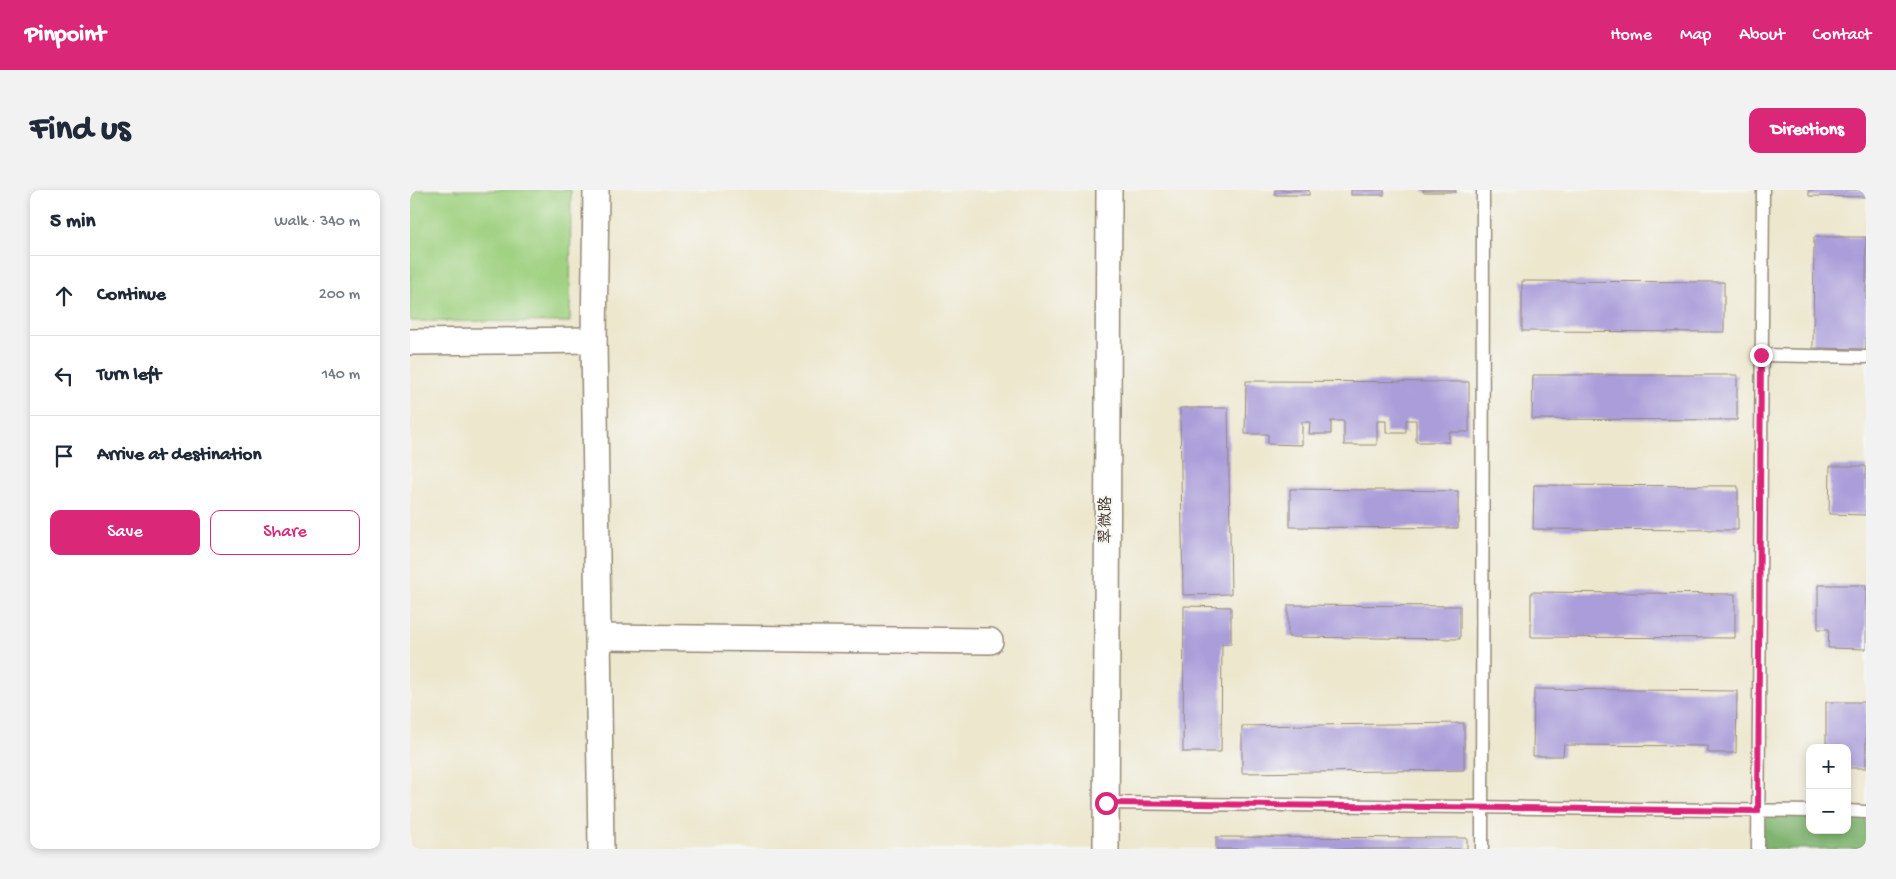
<!DOCTYPE html>
<html lang="en">
<head>
<meta charset="utf-8">
<style>
	:root { --surface:#fff; --page:#f2f2f3; --text:#1f2937; --muted:#747a83; --line:#e0e1e3; --accent:#db2777 }
	body { margin:0; font-family:"Gochi Hand","LXGW WenKai TC",sans-serif; background:var(--page); color:var(--text) }
	.controls { position:absolute; right:15px; bottom:15px; display:grid; overflow:hidden; border-radius:10px; box-shadow:0 2px 8px #0003 }
	.controls button { width:45px; height:45px; display:grid; place-items:center; padding:0; border:0; border-bottom:1px solid var(--line); background:var(--surface); color:var(--text); font:25px sans-serif }
	.stop { position:absolute; width:15px; height:15px; margin:-11px; border:4px solid #db2777; border-radius:50%; background:#fff }
	.stop.end { background:#db2777; border-color:#fff; box-shadow:0 1px 5px #0008 }
	.list { margin:0; padding:0; list-style:none }
	h2 { display:flex; justify-content:space-between; align-items:center; height:65px; margin:0; padding:0 20px; font-size:21px }
	h2 small { font-size:16px; font-weight:400; color:var(--muted) }
	.list li { display:grid; grid-template-columns:32px 1fr auto; gap:15px; align-items:center; box-sizing:border-box; height:80px; padding:0 20px; border-top:1px solid var(--line) }
	.list b { display:block; font-size:19px; white-space:nowrap }
	.list em { font-size:16px; font-style:normal; color:var(--muted) }
	.actions { display:flex; gap:10px; padding:15px 20px }
	.actions a { flex:1; padding:11px 0; border:1px solid var(--accent); border-radius:10px; text-align:center; font-size:18px; color:var(--accent) }
	.actions .main { background:var(--accent); color:#fff }
	.icon { flex:none; width:28px; height:28px; fill:none; stroke:currentColor; stroke-width:2; stroke-linecap:round; stroke-linejoin:round }
	.map { position:relative; flex:none; width:1456px; height:659px; overflow:hidden; border-radius:10px }
	header { display:flex; align-items:center; gap:30px; box-sizing:border-box; height:70px; padding:0 25px; background:var(--accent); color:#fff }
	header strong { font-size:24px }
	nav { display:flex; gap:28px; margin-inline-start:auto; font-size:18px }
	.intro { display:flex; align-items:center; justify-content:space-between; box-sizing:border-box; height:120px; padding:0 30px }
	h1 { margin:0; font-size:35px }
	.button { padding:12px 22px; border-radius:10px; background:var(--accent); color:#fff; font-size:18px; font-weight:700 }
	main { display:flex; gap:30px; padding:0 30px }
	aside { flex:1; background:var(--surface); border-radius:10px; box-shadow:0 2px 8px #0003 }
	.map>svg:first-child { display:block }
</style>
</head>
<body>
<header>
<strong>Pinpoint</strong>
<nav><a>Home</a><a>Map</a><a>About</a><a>Contact</a></nav>
</header>
<div class="intro"><h1>Find us</h1><a class="button">Directions</a></div>
<main>
<aside>
<h2>5 min<small>Walk · 340 m</small></h2>
<ul class="list">
<li><svg class="icon" aria-label="ahead" viewBox="0 0 24 24"><path d="M12 20V5M6 11l6-6 6 6"/></svg><div><b>Continue</b></div><em>200 m</em></li>
<li><svg class="icon" aria-label="left" viewBox="0 0 24 24"><path d="M17 20v-9H6M10 6l-5 5 5 5"/></svg><div><b>Turn left</b></div><em>140 m</em></li>
<li><svg class="icon" aria-label="arrive" viewBox="0 0 24 24"><path d="M6 21V4h12l-3 4 3 4H6"/></svg><div><b>Arrive at destination</b></div></li>
</ul>
<div class="actions"><a class="main">Save</a><a>Share</a></div>
</aside>
<div class="map">
<svg width="1456" height="659" viewBox="0 0 1456 659">
	<rect width="100%" height="100%" fill="#f6f6f2"/>
	<filter id="ink" filterUnits="userSpaceOnUse"><feTurbulence type="fractalNoise" baseFrequency=".02" numOctaves="2"/><feDisplacementMap in="SourceGraphic" scale="10" xChannelSelector="R" yChannelSelector="G"/><feConvolveMatrix kernelMatrix="1 2 1 2 8 2 1 2 1" color-interpolation-filters="sRGB"/></filter>
	<filter id="wash" filterUnits="userSpaceOnUse"><feTurbulence type="fractalNoise" baseFrequency=".0096" numOctaves="4" result="noise"/><feDisplacementMap in="SourceGraphic" scale="20" xChannelSelector="R" yChannelSelector="G"/><feGaussianBlur stdDeviation="1.12" result="paint"/><feColorMatrix in="noise" values="0 0 0 0 0 0 0 0 0 0 0 0 0 0 0 0 0 1.4 0 .05"/><feComposite in="paint" operator="in"/></filter>
	<g filter="url(#wash)">
		<rect width="100%" height="100%" fill="#ede7ce"/>
		<path fill="#a0d282" stroke="#6e7e50" d="M0 0H161L160 132 0 131Z"/>
		<path fill="#80b470" stroke="#5e6f47" d="M1348 621H1400V640H1437V621L1456 622V659H1348Z"/>
		<g id="blocks">
			<g fill="#aa9dda">
				<rect x="865" y="0" width="34" height="5"/>
				<rect x="941" y="0" width="33" height="5"/>
				<rect x="1013" y="0" width="33" height="2"/>
				<path d="M1399 0H1456V7L1399 6Z"/>
				<path d="M1404 47H1456V159L1403 158Z"/>
				<path d="M1112 91 1314 92V142L1112 141Z"/>
				<path d="M1123 185H1327V230L1122 229Z"/>
				<path d="M836 191 1059 192V242H1039V252H1006V230H996V243H976V231H967V255H934V231H921V244H899L900 232H892V255L858 254V244H835Z"/>
				<path d="M770 218H818L821 404 773 405Z"/>
				<path d="M1420 276H1456V325L1419 324Z"/>
				<path d="M1124 295 1328 296V340L1123 339Z"/>
				<path d="M880 299 1048 301V338L880 337Z"/>
				<path d="M1408 395H1456V459L1418 458 1419 439H1408Z"/>
				<path d="M1121 402 1325 404V448L1121 447Z"/>
				<path d="M878 415 1050 416V449L878 447Z"/>
				<path d="M774 416 821 417V454H812L811 562H773Z"/>
				<path d="M1124 499 1327 501 1326 563H1298V556L1154 555 1153 566H1123Z"/>
				<path d="M1416 512H1456V578H1437V558H1416Z"/>
				<path d="M1054 533V580L832 583V536Z"/>
				<path d="M806 647 1057 648V659H806Z"/>
			</g>
		</g>
	</g>
	<g filter="url(#ink)">
		<use href="#blocks" fill-opacity="0" stroke="#948876" stroke-width="1"/>
		<g fill="none" stroke-linecap="round" stroke-linejoin="round">
			<defs>
				<g id="service">
					<path d="M1351 165 1456 167"/>
					<path d="M696 613 1400 621"/>
					<path d="M1437 621 1456 622"/>
					<path d="M1072 659 1073 0"/>
					<path d="M1348 659 1353 0"/>
				</g>
				<g id="minor">
					<path d="M186 0 184 150 191 659"/>
					<path d="M0 152 184 150"/>
					<path d="M188 447 580 451"/>
					<path d="M696 659 699 0"/>
				</g>
			</defs>
			<use href="#service" stroke="#948876" stroke-width="15"/>
			<use href="#minor" stroke="#948876" stroke-width="28"/>
			<use href="#service" stroke="#fff" stroke-width="12"/>
			<use href="#minor" stroke="#fff" stroke-width="25"/>
		</g>
	</g>
	<g fill="none" stroke-linecap="round" stroke-linejoin="round" filter="url(#ink)">
		<path stroke="#db2777" stroke-width="6" d="M696 613 1348 621 1351 165"/>
	</g>
	<g text-anchor="middle" dominant-baseline="central" stroke-width="4" stroke-linejoin="round" paint-order="stroke">
		<g font-size="16" fill="#3b2a1e" stroke="#f6f6f2">
			<text transform="translate(697 330) rotate(-90)">翠微路</text>
		</g>
	</g>
</svg>
<div class="controls">
<button>+</button>
<button>−</button>
</div>
<div class="stop" style="left:696px;top:613px"></div>
<div class="stop end" style="left:1351px;top:165px"></div>
</div>
</main>
</body>
</html>
